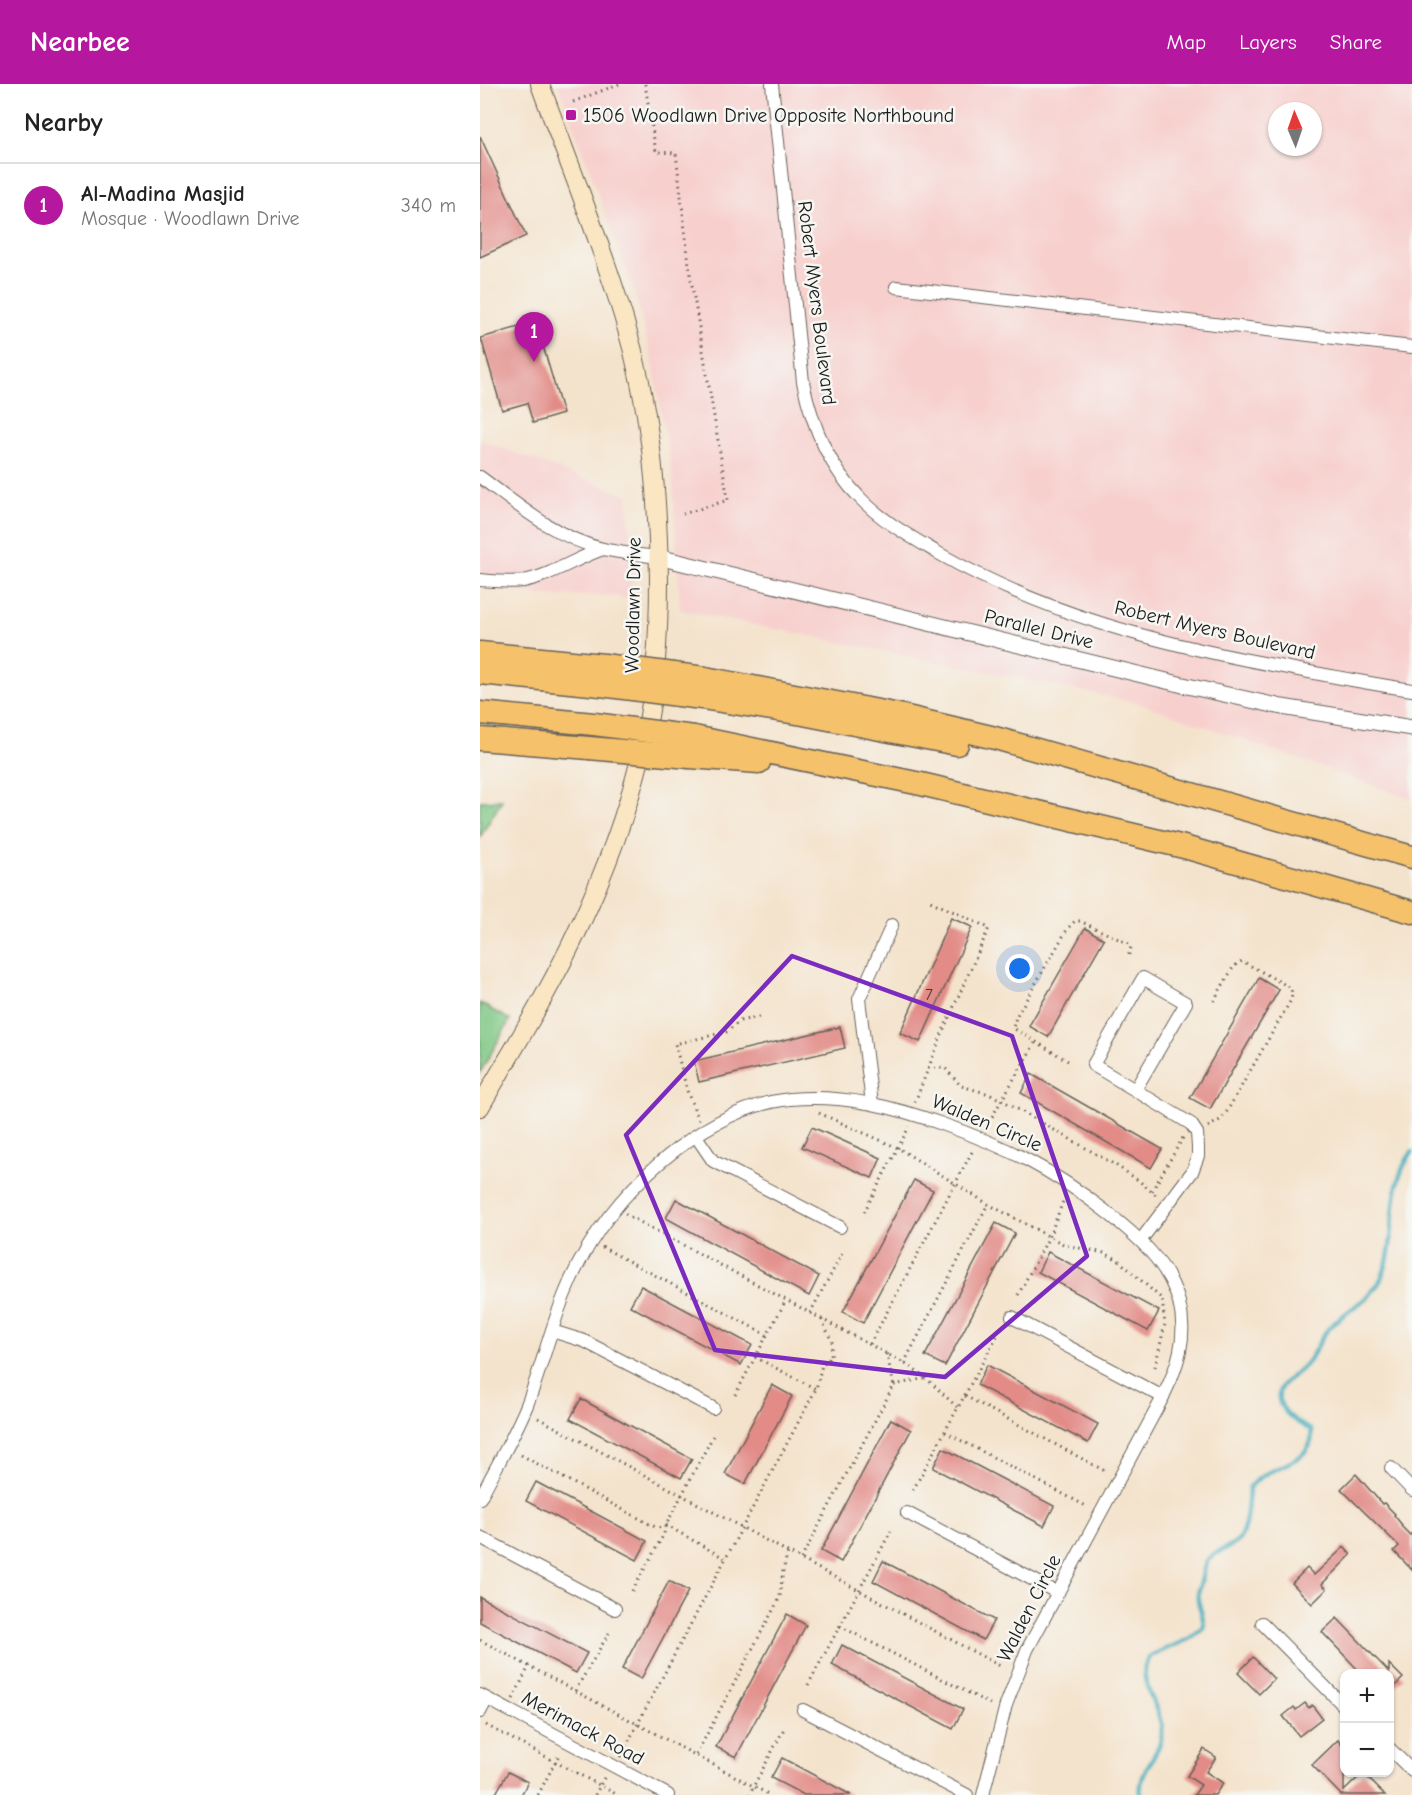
<!DOCTYPE html>
<html lang="en">
<head>
<meta charset="utf-8">
<style>
	:root { --surface:#fff; --page:#f2f2f2; --text:#222; --muted:#767676; --line:#e0e0e0; --accent:#b5179e }
	body { margin:0; font-family:"Comic Neue",sans-serif; background:var(--page); color:var(--text) }
	.controls { position:absolute; right:18px; bottom:18px; display:grid; overflow:hidden; border-radius:12px; box-shadow:0 2px 4px #0004 }
	.controls button { width:54px; height:54px; display:grid; place-items:center; padding:0; border:0; border-bottom:2px solid var(--line); background:var(--surface); color:var(--text); font:30px sans-serif }
	.compass { position:absolute; left:788px; top:18px; width:54px; height:54px; border-radius:50%; background:var(--surface); box-shadow:0 2px 4px #0004; rotate:358deg }
	.you { position:absolute; left:540px; top:885px; width:21px; height:21px; margin:-15px; border:4px solid #fff; border-radius:50%; background:#1a73e8; box-shadow:0 0 0 9px #1a73e833 }
	.badge { display:grid; place-items:center; width:39px; height:39px; border-radius:50%; background:var(--accent); color:#fff; font-size:20px; font-weight:700 }
	.pin { position:absolute; translate:-50% -50px; filter:drop-shadow(0 2px 3px #0008) }
	.pin::after { content:''; position:absolute; top:32px; width:21px; height:18px; background:inherit; clip-path:polygon(0 0,100% 0,50% 100%) }
	.list { margin:0; padding:0; list-style:none }
	h2 { display:flex; justify-content:space-between; align-items:center; height:78px; margin:0; padding:0 24px; font-size:26px }
	h2 small { font-size:20px; font-weight:400; color:var(--muted) }
	.list li { display:grid; grid-template-columns:39px 1fr auto; gap:18px; align-items:center; box-sizing:border-box; height:84px; padding:0 24px; border-top:2px solid var(--line) }
	.list b { display:block; font-size:22px; white-space:nowrap }
	.list p { margin:0; font-size:20px; white-space:nowrap; color:var(--muted) }
	.list em { font-size:20px; font-style:normal; color:var(--muted) }
	.map { position:relative; flex:none; width:932px; height:1711px; overflow:hidden }
	header { display:flex; align-items:center; gap:36px; box-sizing:border-box; height:84px; padding:0 30px; background:var(--accent); color:#fff }
	header strong { font-size:28px }
	nav { display:flex; gap:33px; margin-inline-start:auto; font-size:21px }
	main { display:flex }
	aside { flex:1; background:var(--surface) }
	.map>svg:first-child { display:block }
</style>
</head>
<body>
<header>
<strong>Nearbee</strong>
<nav><a>Map</a><a>Layers</a><a>Share</a></nav>
</header>
<main>
<aside>
<h2>Nearby<small></small></h2>
<ul class="list">
<li><span class="badge">1</span><div><b>Al-Madina Masjid</b><p>Mosque · Woodlawn Drive</p></div><em>340 m</em></li>
</ul>
</aside>
<div class="map">
<svg width="932" height="1711" viewBox="0 0 932 1711">
	<rect width="100%" height="100%" fill="#f6f6f2"/>
	<filter id="ink" filterUnits="userSpaceOnUse"><feTurbulence type="fractalNoise" baseFrequency=".0167" numOctaves="2"/><feDisplacementMap in="SourceGraphic" scale="12" xChannelSelector="R" yChannelSelector="G"/><feConvolveMatrix kernelMatrix="1 2 1 2 8 2 1 2 1" color-interpolation-filters="sRGB"/></filter>
	<filter id="wash" filterUnits="userSpaceOnUse"><feTurbulence type="fractalNoise" baseFrequency=".008" numOctaves="4" result="noise"/><feDisplacementMap in="SourceGraphic" scale="24" xChannelSelector="R" yChannelSelector="G"/><feGaussianBlur stdDeviation="1.35" result="paint"/><feColorMatrix in="noise" values="0 0 0 0 0 0 0 0 0 0 0 0 0 0 0 0 0 1.4 0 .05"/><feComposite in="paint" operator="in"/></filter>
	<g filter="url(#wash)">
		<rect width="100%" height="100%" fill="#f4e3cc"/>
		<g fill="#f7d0ce" fill-rule="evenodd">
			<path d="M78 0H932V715L656 618 200 526 192 388 173 280 155 210ZM797 27H833V63H797Z"/>
			<path d="M0 356 148 411 153 516 130 511 59 512 39 507 0 504Z"/>
		</g>
		<g fill="#7dc683" stroke="#4c7150" stroke-width="1.5">
			<path d="M22 716 0 753V717Z"/>
			<path d="M0 919 30 936 0 989Z"/>
		</g>
		<g fill="none" stroke-linecap="round" stroke-linejoin="round">
			<path stroke="#3eacbc" stroke-width="4.5" d="M661 1711C657 1688 680 1672 682 1650 684 1625 650 1592 672 1571L709 1555 724 1543C724 1531 717 1521 718 1511 718 1508 725 1482 726 1479 732 1467 748 1466 757 1458 767 1449 768 1417 769 1404 774 1398 780 1393 787 1389 804 1380 837 1372 831 1346 817 1339 793 1324 800 1305 804 1296 817 1290 823 1283 834 1273 837 1260 845 1249 860 1228 889 1219 901 1195 920 1154 904 1105 932 1068"/>
		</g>
		<g id="blocks">
			<g fill="#e28b87">
				<path d="M0 52 46 152 0 173Z"/>
				<path d="M56 238 83 330 53 339 47 319 22 326 1 254Z"/>
				<path d="M471 834 492 843 440 958 420 949Z"/>
				<path d="M605 844 624 855 568 953 549 942Z"/>
				<path d="M779 894 799 906 730 1025 710 1014Z"/>
				<path d="M360 943 365 964 219 998 214 977Z"/>
				<path d="M551 990 682 1065 671 1084 541 1009Z"/>
				<path d="M332 1043 401 1074 392 1094 322 1063Z"/>
				<path d="M434 1096 453 1106 383 1239 363 1228Z"/>
				<path d="M196 1115 339 1192 329 1212 186 1134Z"/>
				<path d="M516 1139 535 1149 465 1282 445 1272Z"/>
				<path d="M568 1168 679 1227 668 1247 558 1188Z"/>
				<path d="M161 1202 272 1261 261 1281 150 1222Z"/>
				<path d="M507 1281 618 1340 608 1359 497 1301Z"/>
				<path d="M292 1301 312 1312 265 1400 245 1390Z"/>
				<path d="M101 1315 212 1375 201 1394 90 1335Z"/>
				<path d="M411 1335 431 1346 361 1478 341 1467Z"/>
				<path d="M463 1364 574 1422 564 1442 453 1384Z"/>
				<path d="M876 1390 902 1420 904 1419 915 1430 914 1431 922 1441 921 1442 930 1451 932 1449V1486L914 1467 919 1462 861 1405Z"/>
				<path d="M56 1398 167 1457 157 1476 46 1417Z"/>
				<path d="M864 1463 871 1471 842 1500 847 1505 832 1520 812 1499 827 1484 834 1491Z"/>
				<path d="M403 1477 514 1536 503 1556 393 1497Z"/>
				<path d="M189 1497 208 1507 161 1595 142 1585Z"/>
				<path d="M0 1513 107 1569 96 1589 0 1538Z"/>
				<path d="M307 1530 326 1541 256 1673 236 1663Z"/>
				<path d="M857 1534 909 1588V1580L923 1594 909 1608V1590H882L842 1548Z"/>
				<path d="M362 1561 483 1625 473 1645 352 1581Z"/>
				<path d="M773 1573 794 1595 779 1610 758 1589Z"/>
				<path d="M825 1619 829 1624 832 1621 842 1634 819 1652 803 1632 814 1623 816 1626Z"/>
				<path d="M858 1656 864 1664V1707L883 1689 905 1711H861L832 1681Z"/>
				<path d="M724 1665 736 1673 726 1688 743 1699 735 1711H714L721 1701 707 1692Z"/>
				<path d="M302 1674 371 1711H324L291 1694Z"/>
				<path d="M28 1688 48 1698 41 1711H15Z"/>
			</g>
		</g>
	</g>
	<g filter="url(#ink)">
		<use href="#blocks" fill-opacity="0" stroke="#68625a" stroke-width="1.5"/>
		<g fill="none" stroke-linecap="round" stroke-linejoin="round">
			<defs>
				<g id="minor">
					<path d="M292 0 323 298C332 341 348 382 380 414 402 437 431 453 458 469 563 529 676 559 793 581 839 590 885 599 932 606"/>
					<path d="M416 203 932 263"/>
					<path d="M0 393C38 421 76 454 123 465 141 469 160 471 178 473"/>
					<path d="M0 496C14 497 30 499 43 497 71 492 96 474 123 465"/>
					<path d="M655 1006 613 981 663 894 706 919 655 1006 711 1040 717 1049 718 1063V1072L712 1088 661 1156"/>
					<path d="M392 1019 379 915 412 841"/>
					<path d="M216 1052 233 1077 360 1143"/>
					<path d="M532 1233 683 1313"/>
					<path d="M72 1247 104 1257 233 1324"/>
					<path d="M911 1384 932 1406"/>
					<path d="M0 1414C16 1383 34 1353 47 1321 61 1285 70 1247 84 1212 105 1158 139 1113 183 1076 219 1046 262 1020 310 1015 364 1010 415 1023 465 1041 529 1064 571 1085 624 1126 656 1151 688 1178 699 1218 708 1253 698 1282 683 1313L547 1566 526 1621 503 1711"/>
					<path d="M427 1429 578 1509"/>
					<path d="M0 1453 135 1525"/>
					<path d="M782 1539 864 1622"/>
					<path d="M0 1611 188 1711"/>
					<path d="M323 1626 487 1711"/>
					<path d="M0 1628 7 1615"/>
					<path d="M910 1665 932 1687"/>
				</g>
				<path id="tertiary" d="M178 473 703 601 802 623 932 644"/>
				<path id="secondary" d="M0 1023C33 965 69 908 97 848 126 786 151 720 165 653 176 602 179 549 179 497 178 408 170 320 144 235 120 155 88 78 60 0"/>
				<g id="motorway">
					<path d="M0 569 124 581"/>
					<path d="M0 589 121 601"/>
					<path d="M225 594 414 630 515 654 932 773"/>
					<path d="M222 614 323 630 477 660"/>
					<path d="M0 629 114 640"/>
					<path d="M214 653 441 700 704 763 932 828"/>
					<path d="M0 655 109 664"/>
					<path d="M210 673 279 678"/>
				</g>
			</defs>
			<use href="#minor" stroke="#68625a" stroke-width="14"/>
			<use href="#tertiary" stroke="#68625a" stroke-width="17"/>
			<use href="#secondary" stroke="#68625a" stroke-width="20"/>
			<use href="#motorway" stroke="#68625a" stroke-width="25"/>
			<g stroke="#68625a" stroke-width="3" stroke-dasharray="1.5 4.5" stroke-linecap="butt">
				<path d="M165 0 176 68 196 69 210 189 248 416 203 430"/>
				<path d="M93 18 139 0"/>
				<path d="M588 977 533 944 536 933 588 844 595 837H600L649 860 651 863 648 874"/>
				<path d="M448 984H465L481 1002 506 1009 522 1016 637 1082 658 1096 677 1112"/>
				<path d="M435 1018 463 947 509 844 448 816"/>
				<path d="M339 1029 418 1064 508 1120 585 1161 624 1169 637 1175 682 1215 685 1240 675 1283"/>
				<path d="M219 1036 208 1010 195 960 246 948 260 937 279 933"/>
				<path d="M506 1043 555 959"/>
				<path d="M728 1043 740 1036 746 1029 811 916 812 911 811 904 762 877 754 882 733 918"/>
				<path d="M672 1107 704 1052"/>
				<path d="M384 1128 429 1043"/>
				<path d="M145 1130 424 1279 446 1294 478 1324"/>
				<path d="M122 1163 287 1251"/>
				<path d="M538 1211 569 1153 584 1115"/>
				<path d="M330 1229 362 1170"/>
				<path d="M390 1260 493 1066"/>
				<path d="M275 1273 336 1305"/>
				<path d="M424 1279 508 1120"/>
				<path d="M414 1301 446 1294"/>
				<path d="M255 1311 306 1216"/>
				<path d="M485 1312 625 1387"/>
				<path d="M58 1334 522 1583"/>
				<path d="M465 1348 606 1422"/>
				<path d="M41 1371 177 1444 185 1443"/>
				<path d="M433 1406 517 1252"/>
				<path d="M186 1441 244 1474"/>
				<path d="M321 1475 414 1301 406 1268"/>
				<path d="M152 1507 184 1450 185 1443 233 1352"/>
				<path d="M360 1542 510 1620"/>
				<path d="M0 1556 290 1711"/>
				<path d="M328 1601 411 1447"/>
				<path d="M95 1607 129 1549"/>
				<path d="M33 1615 49 1582"/>
				<path d="M6 1641 138 1711"/>
				<path d="M216 1671 300 1513 303 1486 308 1468"/>
				<path d="M140 1673 336 1305 342 1281 351 1273 352 1258 341 1234"/>
				<path d="M58 1711 80 1669"/>
				<path d="M115 1711 125 1692"/>
				<path d="M269 1711 305 1643"/>
			</g>
			<use href="#minor" stroke="#fff" stroke-width="12"/>
			<use href="#tertiary" stroke="#fff" stroke-width="15"/>
			<use href="#secondary" stroke="#fbe6c4" stroke-width="18"/>
			<use href="#motorway" stroke="#f5c16b" stroke-width="22"/>
			<defs>
				<g id="motorway-bridge">
					<path d="M124 581 225 594"/>
					<path d="M121 601 222 614"/>
					<path d="M114 640 214 653"/>
					<path d="M109 664 210 673"/>
				</g>
			</defs>
			<use href="#motorway-bridge" stroke="#68625a" stroke-width="25" stroke-linecap="butt"/>
			<use href="#motorway-bridge" stroke="#f5c16b" stroke-width="22"/>
		</g>
	</g>
	<path fill="none" stroke="#7b2cbf" stroke-width="4.5" stroke-linejoin="round" d="M312 872 532 952 607 1172 465 1293 235 1266 146 1051Z"/>
	<rect fill="#b5179e" stroke="#f6f6f2" stroke-width="2" x="85" y="25" width="12" height="12" rx="3"/>
	<g text-anchor="middle" dominant-baseline="central" stroke-width="5" stroke-linejoin="round" paint-order="stroke">
		<g font-size="16" fill="#4e3837">
			<text x="449" y="911">7</text>
		</g>
		<g font-size="20" fill="#1c1c1c" stroke="#f6f6f2" text-anchor="start">
			<text x="103" y="31">1506 Woodlawn Drive Opposite Northbound</text>
		</g>
		<g font-size="20" fill="#1c1c1c" stroke="#f6f6f2">
			<text transform="translate(337 219) rotate(83)">Robert Myers Boulevard</text>
			<text transform="translate(153 521) rotate(-89)">Woodlawn Drive</text>
			<text transform="translate(559 545) rotate(14)">Parallel Drive</text>
			<text transform="translate(735 546) rotate(13)">Robert Myers Boulevard</text>
			<text transform="translate(507 1039) rotate(23)">Walden Circle</text>
			<text transform="translate(549 1524) rotate(-63)">Walden Circle</text>
			<text transform="translate(103 1644) rotate(28)">Merimack Road</text>
		</g>
	</g>
</svg>
<div class="controls">
<button>+</button>
<button>−</button>
</div>
<svg class="compass" viewBox="-18 -18 36 36"><path d="M0-13l5 13h-10z" fill="#e53935"/><path d="M0 13l5-13h-10z" fill="#767676"/></svg>
<div class="you"></div>
<div class="pin badge" style="left:54px;top:278px">1</div>
</div>
</main>
</body>
</html>
